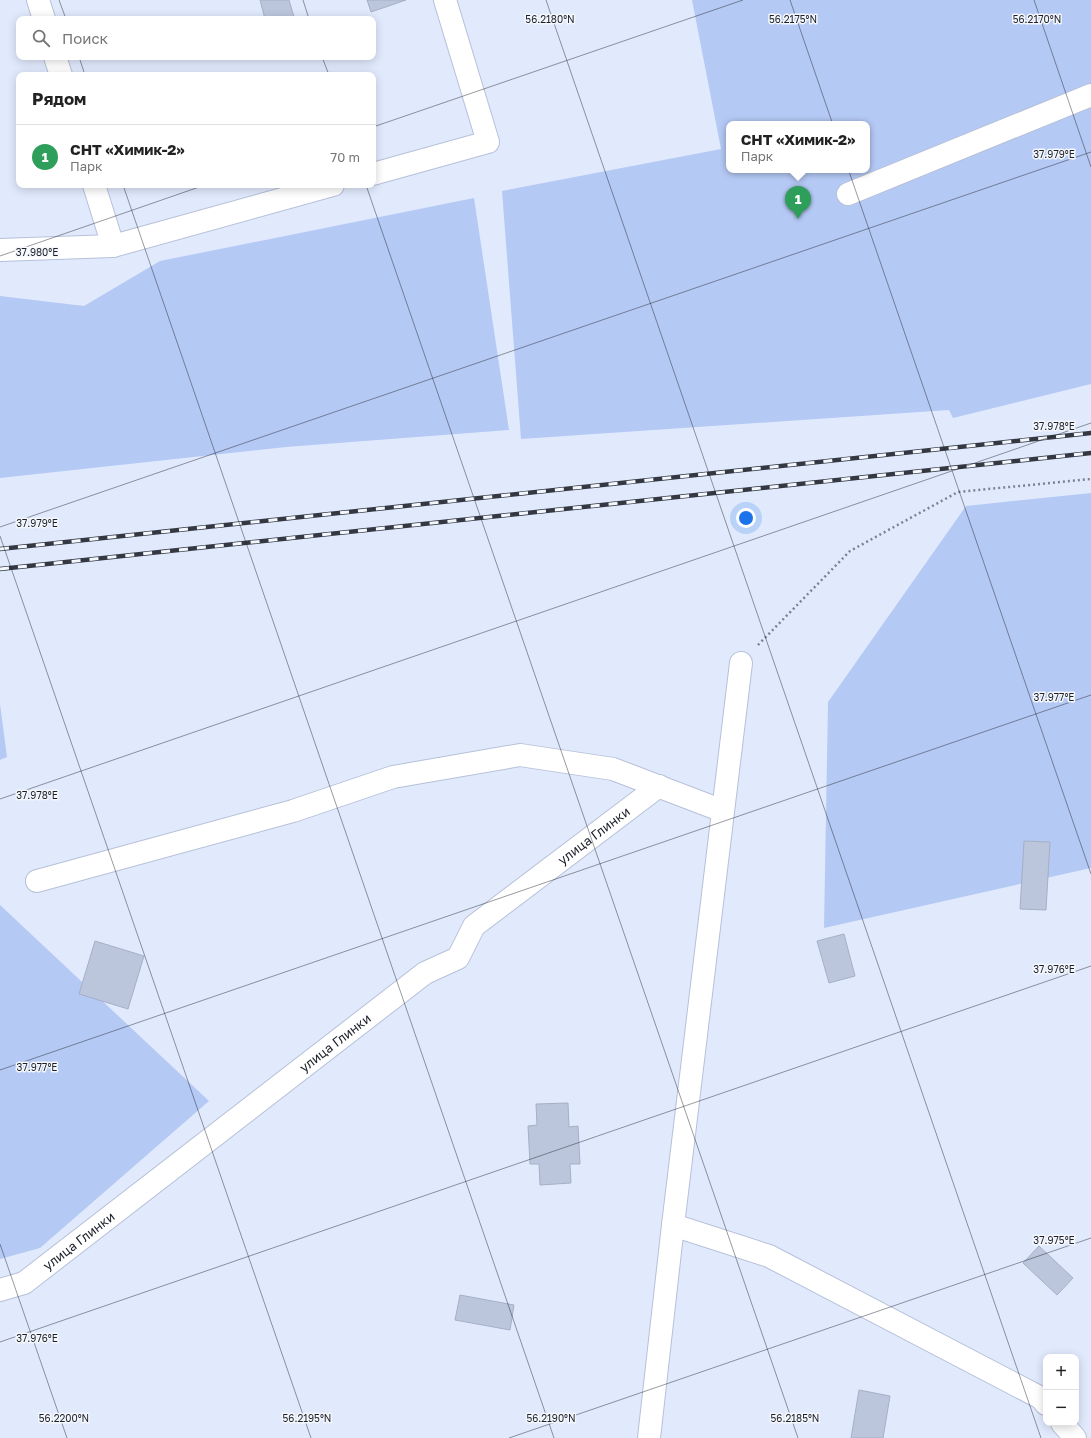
<!DOCTYPE html>
<html lang="ru">
<head>
<meta charset="utf-8">
<style>
	:root { --surface:#fff; --page:#f2f2f2; --text:#222; --muted:#767676; --line:#e0e0e0; --accent:#c53a1e }
	body { margin:0; font-family:"Golos Text",sans-serif; background:var(--page); color:var(--text) }
	.controls { position:absolute; right:12px; bottom:12px; display:grid; overflow:hidden; border-radius:8px; box-shadow:0 2px 10px #0003 }
	.controls button { width:36px; height:36px; display:grid; place-items:center; padding:0; border:0; border-bottom:1px solid var(--line); background:var(--surface); color:var(--text); font:20px sans-serif }
	.you { position:absolute; left:746px; top:518px; width:14px; height:14px; margin:-10px; border:3px solid #fff; border-radius:50%; background:#1a73e8; box-shadow:0 0 0 6px #1a73e833 }
	.badge { display:grid; place-items:center; width:26px; height:26px; border-radius:50%; background:var(--accent); color:#fff; font-size:13px; font-weight:700 }
	.pin { position:absolute; translate:-50% -33px; filter:drop-shadow(0 1px 2px #0008) }
	.pin::after { content:''; position:absolute; top:21px; width:14px; height:12px; background:inherit; clip-path:polygon(0 0,100% 0,50% 100%) }
	.popup { position:absolute; left:726px; top:121px; width:144px; height:52px; box-sizing:border-box; display:grid; place-content:center; border-radius:8px; background:var(--surface); filter:drop-shadow(0 1px 3px #0005); font-size:13px; white-space:nowrap; color:var(--muted) }
	.popup b { font-size:15px; color:var(--text) }
	.popup::after { content:''; position:absolute; left:50%; top:100%; margin-left:-8px; border:8px solid transparent; border-top-color:var(--surface) }
	.list { margin:0; padding:0; list-style:none }
	h2 { display:flex; justify-content:space-between; align-items:center; height:52px; margin:0; padding:0 16px; font-size:17px }
	h2 small { font-size:13px; font-weight:400; color:var(--muted) }
	.list li { display:grid; grid-template-columns:26px 1fr auto; gap:12px; align-items:center; box-sizing:border-box; height:64px; padding:0 16px; border-top:1px solid var(--line) }
	.list b { display:block; font-size:15px; white-space:nowrap }
	.list p { margin:0; font-size:13px; white-space:nowrap; color:var(--muted) }
	.list em { font-size:13px; font-style:normal; color:var(--muted) }
	.icon { flex:none; width:22px; height:22px; fill:none; stroke:currentColor; stroke-width:2; stroke-linecap:round; stroke-linejoin:round }
	.map { position:relative; flex:none; width:1091px; height:1438px; overflow:hidden }
	.search { position:absolute; background:var(--surface); box-shadow:0 2px 10px #0003; left:16px; top:16px; width:360px; height:44px; display:flex; align-items:center; gap:10px; box-sizing:border-box; padding:0 14px; border-radius:8px; color:var(--muted); font-size:15px }
	.panel { position:absolute; background:var(--surface); box-shadow:0 2px 10px #0003; left:16px; top:72px; width:360px; height:116px; border-radius:8px }
	.map>svg:first-child { display:block }
</style>
</head>
<body>
<div class="map">
<svg width="1091" height="1438" viewBox="0 0 1091 1438">
	<rect width="100%" height="100%" fill="#e1eafd"/>
	<g fill="#b5c9f5" fill-rule="evenodd">
		<path d="M692 0H1091V384L953 418 949 410 521 439 502 191 721 149ZM729 124H867V170H729Z"/>
		<path d="M474 198 509 430 286 447 0 478V296L84 306 160 261Z"/>
		<path d="M1091 493V868L824 928 828 702 966 506Z"/>
		<path d="M0 704 7 757 0 760Z"/>
		<path d="M0 905 209 1101 40 1248 0 1259Z"/>
	</g>
	<g fill="#bbc6dd" stroke="#a5afc6">
		<path d="M260 0H289L294 17 288 19H265Z"/>
		<path d="M367 0H406L371 12Z"/>
		<path d="M1024 841 1050 842 1046 910 1020 909Z"/>
		<path d="M844 934 855 976 829 983 817 941Z"/>
		<path d="M95 941 144 956 128 1009 79 994Z"/>
		<path d="M568 1103 569 1127 578 1126 580 1164H570L571 1183 540 1185 539 1164H530L528 1126 537 1125 536 1104Z"/>
		<path d="M1039 1246 1073 1278 1057 1295 1023 1263Z"/>
		<path d="M460 1295 514 1305 510 1330 455 1320Z"/>
		<path d="M859 1390 890 1396 883 1438H851Z"/>
	</g>
	<g fill="none" stroke-linecap="round" stroke-linejoin="round">
		<defs>
			<g id="minor">
				<path d="M38 0 44 19"/>
				<path d="M55 57 61 75"/>
				<path d="M373 174 488 142 445 0"/>
				<path d="M94 185 113 246"/>
				<path d="M848 194 1091 95"/>
				<path d="M0 250 113 246 333 185"/>
				<path d="M37 881 293 811 393 777 520 755 613 769 723 811"/>
				<path d="M673 1225 769 1256 1041 1398 1046 1404"/>
				<path id="s1" d="M0 1290 24 1283 425 973 458 958 474 926 659 786"/>
				<path d="M1062 1423 1075 1438"/>
				<path d="M649 1438 673 1225 741 663"/>
			</g>
		</defs>
		<use href="#minor" stroke="#b6c0d8" stroke-width="24"/>
		<path stroke="#7c8290" stroke-width="2.5" stroke-dasharray="2 3" stroke-linecap="butt" d="M758 645 850 551 958 492 1091 479"/>
		<use href="#minor" stroke="#fff" stroke-width="22"/>
		<defs>
			<g id="rail">
				<path d="M0 549 1091 433"/>
				<path d="M0 569 1091 453"/>
			</g>
		</defs>
		<use href="#rail" stroke="#343842" stroke-width="4.5"/>
		<use href="#rail" stroke="#f4f7fc" stroke-width="3" stroke-dasharray="9" stroke-linecap="butt"/>
	</g>
	<path fill="none" stroke="#1d2029" stroke-width="1" stroke-opacity="0.45" d="M59 0 66 19M303 0 309 19M546 0 1041 1438M790 0 1091 874M1034 0 1091 167M79 57 85 75M322 57 329 75M373 127 743 0M123 185 554 1438M366 185 798 1438M0 256 205 185M0 527 1091 152M0 536 311 1438M0 799 1091 423M0 1070 1091 695M0 1244 67 1438M0 1342 1091 966M509 1438 1091 1238"/>
	<g text-anchor="middle" dominant-baseline="central" stroke-width="3" stroke-linejoin="round" paint-order="stroke">
		<g font-size="13" fill="#1d2029" stroke="#f4f7fc">
			<text stroke="none"><textPath href="#s1" startOffset="754">улица Глинки</textPath></text>
			<text stroke="none"><textPath href="#s1" startOffset="418">улица Глинки</textPath></text>
			<text stroke="none"><textPath href="#s1" startOffset="94">улица Глинки</textPath></text>
		</g>
	</g>
	<g font-size="10" text-anchor="middle" fill="#1d2029" stroke="#f4f7fc" stroke-width="3" stroke-linejoin="round" paint-order="stroke">
		<text x="550" y="23">56.2180°N</text>
		<text x="793" y="23">56.2175°N</text>
		<text x="1037" y="23">56.2170°N</text>
		<text x="1054" y="158">37.979°E</text>
		<text x="37" y="256">37.980°E</text>
		<text x="1054" y="430">37.978°E</text>
		<text x="37" y="527">37.979°E</text>
		<text x="1054" y="701">37.977°E</text>
		<text x="37" y="799">37.978°E</text>
		<text x="1054" y="973">37.976°E</text>
		<text x="37" y="1071">37.977°E</text>
		<text x="1054" y="1244">37.975°E</text>
		<text x="37" y="1342">37.976°E</text>
		<text x="64" y="1422">56.2200°N</text>
		<text x="307" y="1422">56.2195°N</text>
		<text x="551" y="1422">56.2190°N</text>
		<text x="795" y="1422">56.2185°N</text>
	</g>
</svg>
<div class="controls">
<button>+</button>
<button>−</button>
</div>
<div class="you"></div>
<div class="pin badge" style="left:798px;top:219px;background:#2e9e5b">1</div>
<div class="popup"><b>СНТ «Химик-2»</b>Парк</div>
<div class="search"><svg class="icon" aria-label="search" viewBox="0 0 24 24"><circle cx="10" cy="10" r="6"/><path d="M15 15l6 6"/></svg>Поиск</div>
<section class="panel">
<h2>Рядом<small></small></h2>
<ul class="list">
<li><span class="badge" style="background:#2e9e5b">1</span><div><b>СНТ «Химик-2»</b><p>Парк</p></div><em>70 m</em></li>
</ul>
</section>
</div>
</body>
</html>
